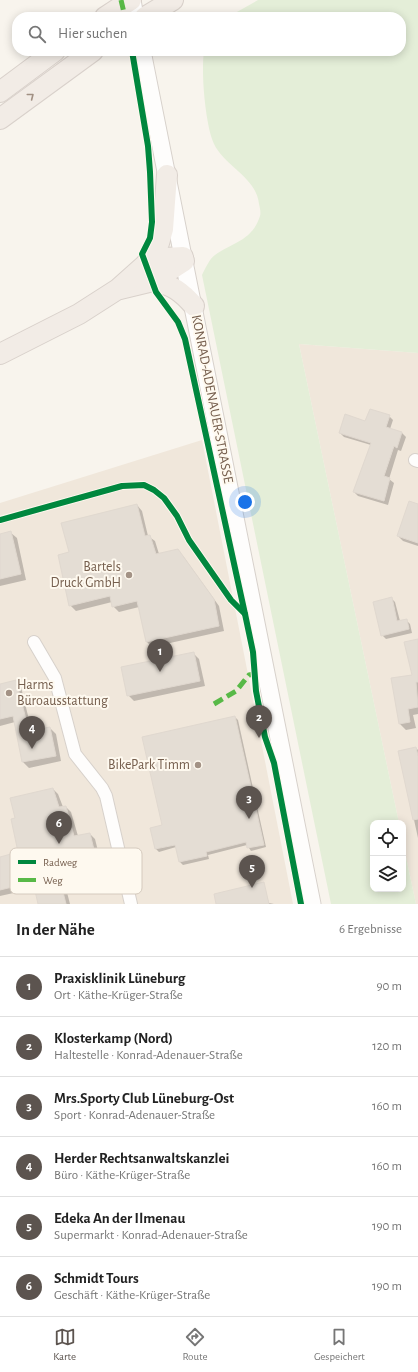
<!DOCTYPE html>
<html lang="de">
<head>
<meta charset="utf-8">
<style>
	:root { --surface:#fff; --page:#f2f2f2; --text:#222; --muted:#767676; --line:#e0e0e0; --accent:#5c544f }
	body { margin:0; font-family:"Alegreya Sans",sans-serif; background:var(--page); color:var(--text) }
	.controls { position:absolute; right:12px; bottom:12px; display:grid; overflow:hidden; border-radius:8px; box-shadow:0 2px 10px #0003 }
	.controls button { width:36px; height:36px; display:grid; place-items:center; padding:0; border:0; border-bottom:1px solid var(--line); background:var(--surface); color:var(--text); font:20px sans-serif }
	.you { position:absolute; left:245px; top:502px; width:14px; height:14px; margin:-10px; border:3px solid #fff; border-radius:50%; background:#1a73e8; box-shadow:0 0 0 6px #1a73e833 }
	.badge { display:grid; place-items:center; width:26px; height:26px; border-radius:50%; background:var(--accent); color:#fff; font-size:13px; font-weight:700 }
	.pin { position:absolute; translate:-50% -33px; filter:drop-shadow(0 1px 2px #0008) }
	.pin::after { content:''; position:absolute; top:21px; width:14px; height:12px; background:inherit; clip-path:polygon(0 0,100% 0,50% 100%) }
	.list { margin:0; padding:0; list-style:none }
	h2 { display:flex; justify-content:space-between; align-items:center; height:52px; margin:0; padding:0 16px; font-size:17px }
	h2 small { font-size:13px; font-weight:400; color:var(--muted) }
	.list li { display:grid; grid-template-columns:26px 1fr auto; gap:12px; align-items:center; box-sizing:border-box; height:60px; padding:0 16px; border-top:1px solid var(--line) }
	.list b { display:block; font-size:15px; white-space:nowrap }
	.list p { margin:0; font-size:13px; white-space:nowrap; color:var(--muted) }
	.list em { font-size:13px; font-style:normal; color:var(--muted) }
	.icon { flex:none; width:22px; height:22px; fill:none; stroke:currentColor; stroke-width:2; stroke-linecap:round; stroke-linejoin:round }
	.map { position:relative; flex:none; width:418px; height:904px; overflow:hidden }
	.search { position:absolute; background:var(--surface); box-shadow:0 2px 10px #0003; left:12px; right:12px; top:12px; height:44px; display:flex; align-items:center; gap:10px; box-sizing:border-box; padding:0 14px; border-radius:16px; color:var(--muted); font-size:15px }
	.sheet { height:412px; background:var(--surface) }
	nav { display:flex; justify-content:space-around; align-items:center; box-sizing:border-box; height:56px; border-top:1px solid var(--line); background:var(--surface); font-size:11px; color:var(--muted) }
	nav a { display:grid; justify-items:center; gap:2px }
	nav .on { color:var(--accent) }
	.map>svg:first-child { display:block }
</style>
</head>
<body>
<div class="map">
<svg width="418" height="904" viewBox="0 0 418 904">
	<rect width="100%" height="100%" fill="#f8f4ed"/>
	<g fill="#f0e7db">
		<path d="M299 344 418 353V904H416L403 843V823H399Z"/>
		<path d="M202 440 293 904H0V503Z"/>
	</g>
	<path fill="#e4eed8" d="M258 0H418V353L299 344 399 823H373V889H403V843L416 904H331L202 275C205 269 210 258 215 255 233 242 252 241 260 216 261 213 260 208 259 204 256 175 221 166 212 139 205 117 201 73 204 51H401V17H228Z"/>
	<g fill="#0003">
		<path d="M389 416 393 420 390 429 402 433 406 437 401 451 398 450 389 479 394 483 388 505 358 496 354 492 371 445 344 437 340 433Z"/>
		<path d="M137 505 142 511 148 536 155 541 159 554 183 556 219 606 224 631 152 647 146 641 139 607 119 612 113 606 112 602 76 611 70 605V553Z"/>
		<path d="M418 505V546L403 541 398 536Z"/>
		<path d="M11 533 17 538 26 580 0 586V535Z"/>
		<path d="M391 598 395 602 400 621 406 620 410 624 412 633 386 639 382 635Z"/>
		<path d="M193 653 199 659 205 686 134 701 128 695Z"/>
		<path d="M392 679H418V714L413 715 416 728 406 730 400 724Z"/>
		<path d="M15 681 21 687 32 732 50 728 56 734 61 761 29 768 23 762 15 722 0 726V685Z"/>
		<path d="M235 717 238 720 266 847 251 851 247 845 208 855 209 859 183 865 180 862 176 847 159 852 156 849 163 826Z"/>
		<path d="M416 748 418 750V838L399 751Z"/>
		<path d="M53 789 58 794 63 807H66L71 812 78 836 90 834 95 839 101 863 62 873 70 904H39L36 888 0 896V858L20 853 16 818Z"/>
		<path d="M263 883 269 903 274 904H217Z"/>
	</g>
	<g fill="#e4ddd4" stroke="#e0d8cf">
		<path d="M370 409 390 415 386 427 402 432 397 448 394 446 384 476 390 478 384 501 353 492 371 443 339 433 345 414 365 421Z"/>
		<path d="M409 501 418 504V543L397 536Z"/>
		<path d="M137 504 145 536 150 535 156 554 178 549 214 599 219 626 146 642 137 601 112 607 110 596 69 606 58 555 69 552 61 523Z"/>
		<path d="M11 531 21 574 0 579V534Z"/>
		<path d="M392 597 397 621 407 619 409 629 381 636 373 602Z"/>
		<path d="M418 639V682H416L418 707 408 709 410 722 399 724 391 678 412 675 404 642Z"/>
		<path d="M194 652 200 681 127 696 121 667Z"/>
		<path d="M16 680 29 731 50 727 56 756 22 762 13 716 0 719V684Z"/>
		<path d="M235 716 264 845 247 848 246 842 206 852 207 856 179 862 175 845 155 849 150 828 162 825 142 737Z"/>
		<path d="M416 747 418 756V819L413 820 398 751Z"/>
		<path d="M53 788 59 807 66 806 74 836 90 833 96 858 57 868 66 904H38L33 882 0 890V857L18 852 11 819 15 818 10 798Z"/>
		<path d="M264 882 269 904H216L214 894Z"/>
	</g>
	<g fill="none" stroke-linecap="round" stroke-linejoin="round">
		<defs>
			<g id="minor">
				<path d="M415 460 418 461"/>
				<path d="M34 642 55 678 75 754 102 788 106 796 131 904"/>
			</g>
			<g id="secondary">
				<path d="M132 0 135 17"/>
				<path d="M142 51 312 904"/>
			</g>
			<g id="trunk">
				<path d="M105 17 131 0"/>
				<path d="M145 17 173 0"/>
				<path d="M0 92 55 51"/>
				<path d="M0 119 93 51"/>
				<path d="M146 264 159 243 163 229 167 175"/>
				<path d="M153 281C172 285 181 291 194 306"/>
				<path d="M120 289 153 281 184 261"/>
				<path d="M0 354 79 314 118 289 146 264 165 258 183 257"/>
			</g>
		</defs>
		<use href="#minor" stroke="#d7d1cb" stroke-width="14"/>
		<use href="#secondary" stroke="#d7d1cb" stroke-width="19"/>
		<use href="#trunk" stroke="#d9d1cb" stroke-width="22"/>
		<use href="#minor" stroke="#fefdfc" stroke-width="12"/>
		<use href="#secondary" stroke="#fefdfc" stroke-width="17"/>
		<use href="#trunk" stroke="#f2ece6" stroke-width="20"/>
		<g stroke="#58b947" stroke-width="5" stroke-dasharray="10 5" stroke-linecap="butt">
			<path d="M121 0 125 17"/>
			<path d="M214 704 236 691 249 675 254 674"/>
		</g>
		<defs>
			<g id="cycleway">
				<path d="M132 51 148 146 150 172 152 222 150 238 142 254 156 292 178 322 185 339 245 614 253 652 256 691 265 737 274 763 301 904"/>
				<path d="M0 520 122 486 144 485 154 490 164 498 177 516 189 540 231 600 245 614"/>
			</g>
		</defs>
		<use href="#cycleway" stroke="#fef9ef" stroke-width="8"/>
		<use href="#cycleway" stroke="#00873e" stroke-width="6"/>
	</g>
	<defs><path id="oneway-chevron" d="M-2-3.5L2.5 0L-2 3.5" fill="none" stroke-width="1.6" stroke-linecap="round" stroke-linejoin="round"/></defs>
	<use stroke="#a19083" href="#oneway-chevron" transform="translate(31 96) rotate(-38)"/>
	<g fill="#a39285" stroke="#fef9ef" stroke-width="1.5">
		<circle cx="129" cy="575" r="4"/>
		<circle cx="9" cy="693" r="4"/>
		<circle cx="198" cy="765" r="4"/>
	</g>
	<g text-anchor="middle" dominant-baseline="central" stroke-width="4" stroke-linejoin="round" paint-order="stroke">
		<g font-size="14" fill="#755e4d" stroke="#fef9ef">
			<text transform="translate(212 399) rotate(79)">KONRAD-ADENAUER-STRASSE</text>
		</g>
		<g font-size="14" fill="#755e4d" stroke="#fef9ef" text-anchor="end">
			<text x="121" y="567">Bartels<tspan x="121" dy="16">Druck GmbH</tspan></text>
			<text x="17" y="685" text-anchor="start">Harms<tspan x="17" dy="16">Büroausstattung</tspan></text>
			<text x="190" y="765">BikePark Timm</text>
		</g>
	</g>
	<rect x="10" y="848" width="132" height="46" rx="6" fill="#fef9ef" stroke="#d5cabe" stroke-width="1"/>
	<rect x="18" y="860" width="18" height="4" fill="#00873e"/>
	<rect x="18" y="878" width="18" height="4" fill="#58b947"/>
	<g font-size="11" fill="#755e4d">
		<text x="43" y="866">Radweg</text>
		<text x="43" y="884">Weg</text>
	</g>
</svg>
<div class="controls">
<button><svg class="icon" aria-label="locate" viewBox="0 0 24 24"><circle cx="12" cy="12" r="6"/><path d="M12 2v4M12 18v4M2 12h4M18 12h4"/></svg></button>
<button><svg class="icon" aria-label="layers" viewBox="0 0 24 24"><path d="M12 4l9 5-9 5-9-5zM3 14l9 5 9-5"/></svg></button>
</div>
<div class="you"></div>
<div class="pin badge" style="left:160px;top:672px">1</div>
<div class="pin badge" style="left:259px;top:738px">2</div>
<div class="pin badge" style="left:249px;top:819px">3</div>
<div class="pin badge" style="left:32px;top:749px">4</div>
<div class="pin badge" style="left:252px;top:888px">5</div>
<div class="pin badge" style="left:59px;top:844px">6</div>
<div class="search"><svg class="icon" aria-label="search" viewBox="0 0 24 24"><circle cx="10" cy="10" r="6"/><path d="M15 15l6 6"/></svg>Hier suchen</div>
</div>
<section class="sheet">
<h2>In der Nähe<small>6 Ergebnisse</small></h2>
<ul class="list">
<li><span class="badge">1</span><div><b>Praxisklinik Lüneburg</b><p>Ort · Käthe-Krüger-Straße</p></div><em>90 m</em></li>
<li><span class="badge">2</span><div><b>Klosterkamp (Nord)</b><p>Haltestelle · Konrad-Adenauer-Straße</p></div><em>120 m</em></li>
<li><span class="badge">3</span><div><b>Mrs.Sporty Club Lüneburg-Ost</b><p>Sport · Konrad-Adenauer-Straße</p></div><em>160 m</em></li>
<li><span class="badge">4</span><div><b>Herder Rechtsanwaltskanzlei</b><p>Büro · Käthe-Krüger-Straße</p></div><em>160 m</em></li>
<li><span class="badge">5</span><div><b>Edeka An der Ilmenau</b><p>Supermarkt · Konrad-Adenauer-Straße</p></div><em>190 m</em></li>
<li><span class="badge">6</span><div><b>Schmidt Tours</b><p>Geschäft · Käthe-Krüger-Straße</p></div><em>190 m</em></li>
</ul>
</section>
<nav>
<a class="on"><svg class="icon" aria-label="map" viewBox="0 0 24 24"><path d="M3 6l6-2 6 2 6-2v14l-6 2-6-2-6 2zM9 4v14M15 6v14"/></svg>Karte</a>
<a><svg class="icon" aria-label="directions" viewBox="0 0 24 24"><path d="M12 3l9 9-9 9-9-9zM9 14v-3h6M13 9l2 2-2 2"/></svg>Route</a>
<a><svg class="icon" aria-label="saved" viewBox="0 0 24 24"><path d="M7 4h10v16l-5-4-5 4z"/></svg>Gespeichert</a>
</nav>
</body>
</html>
